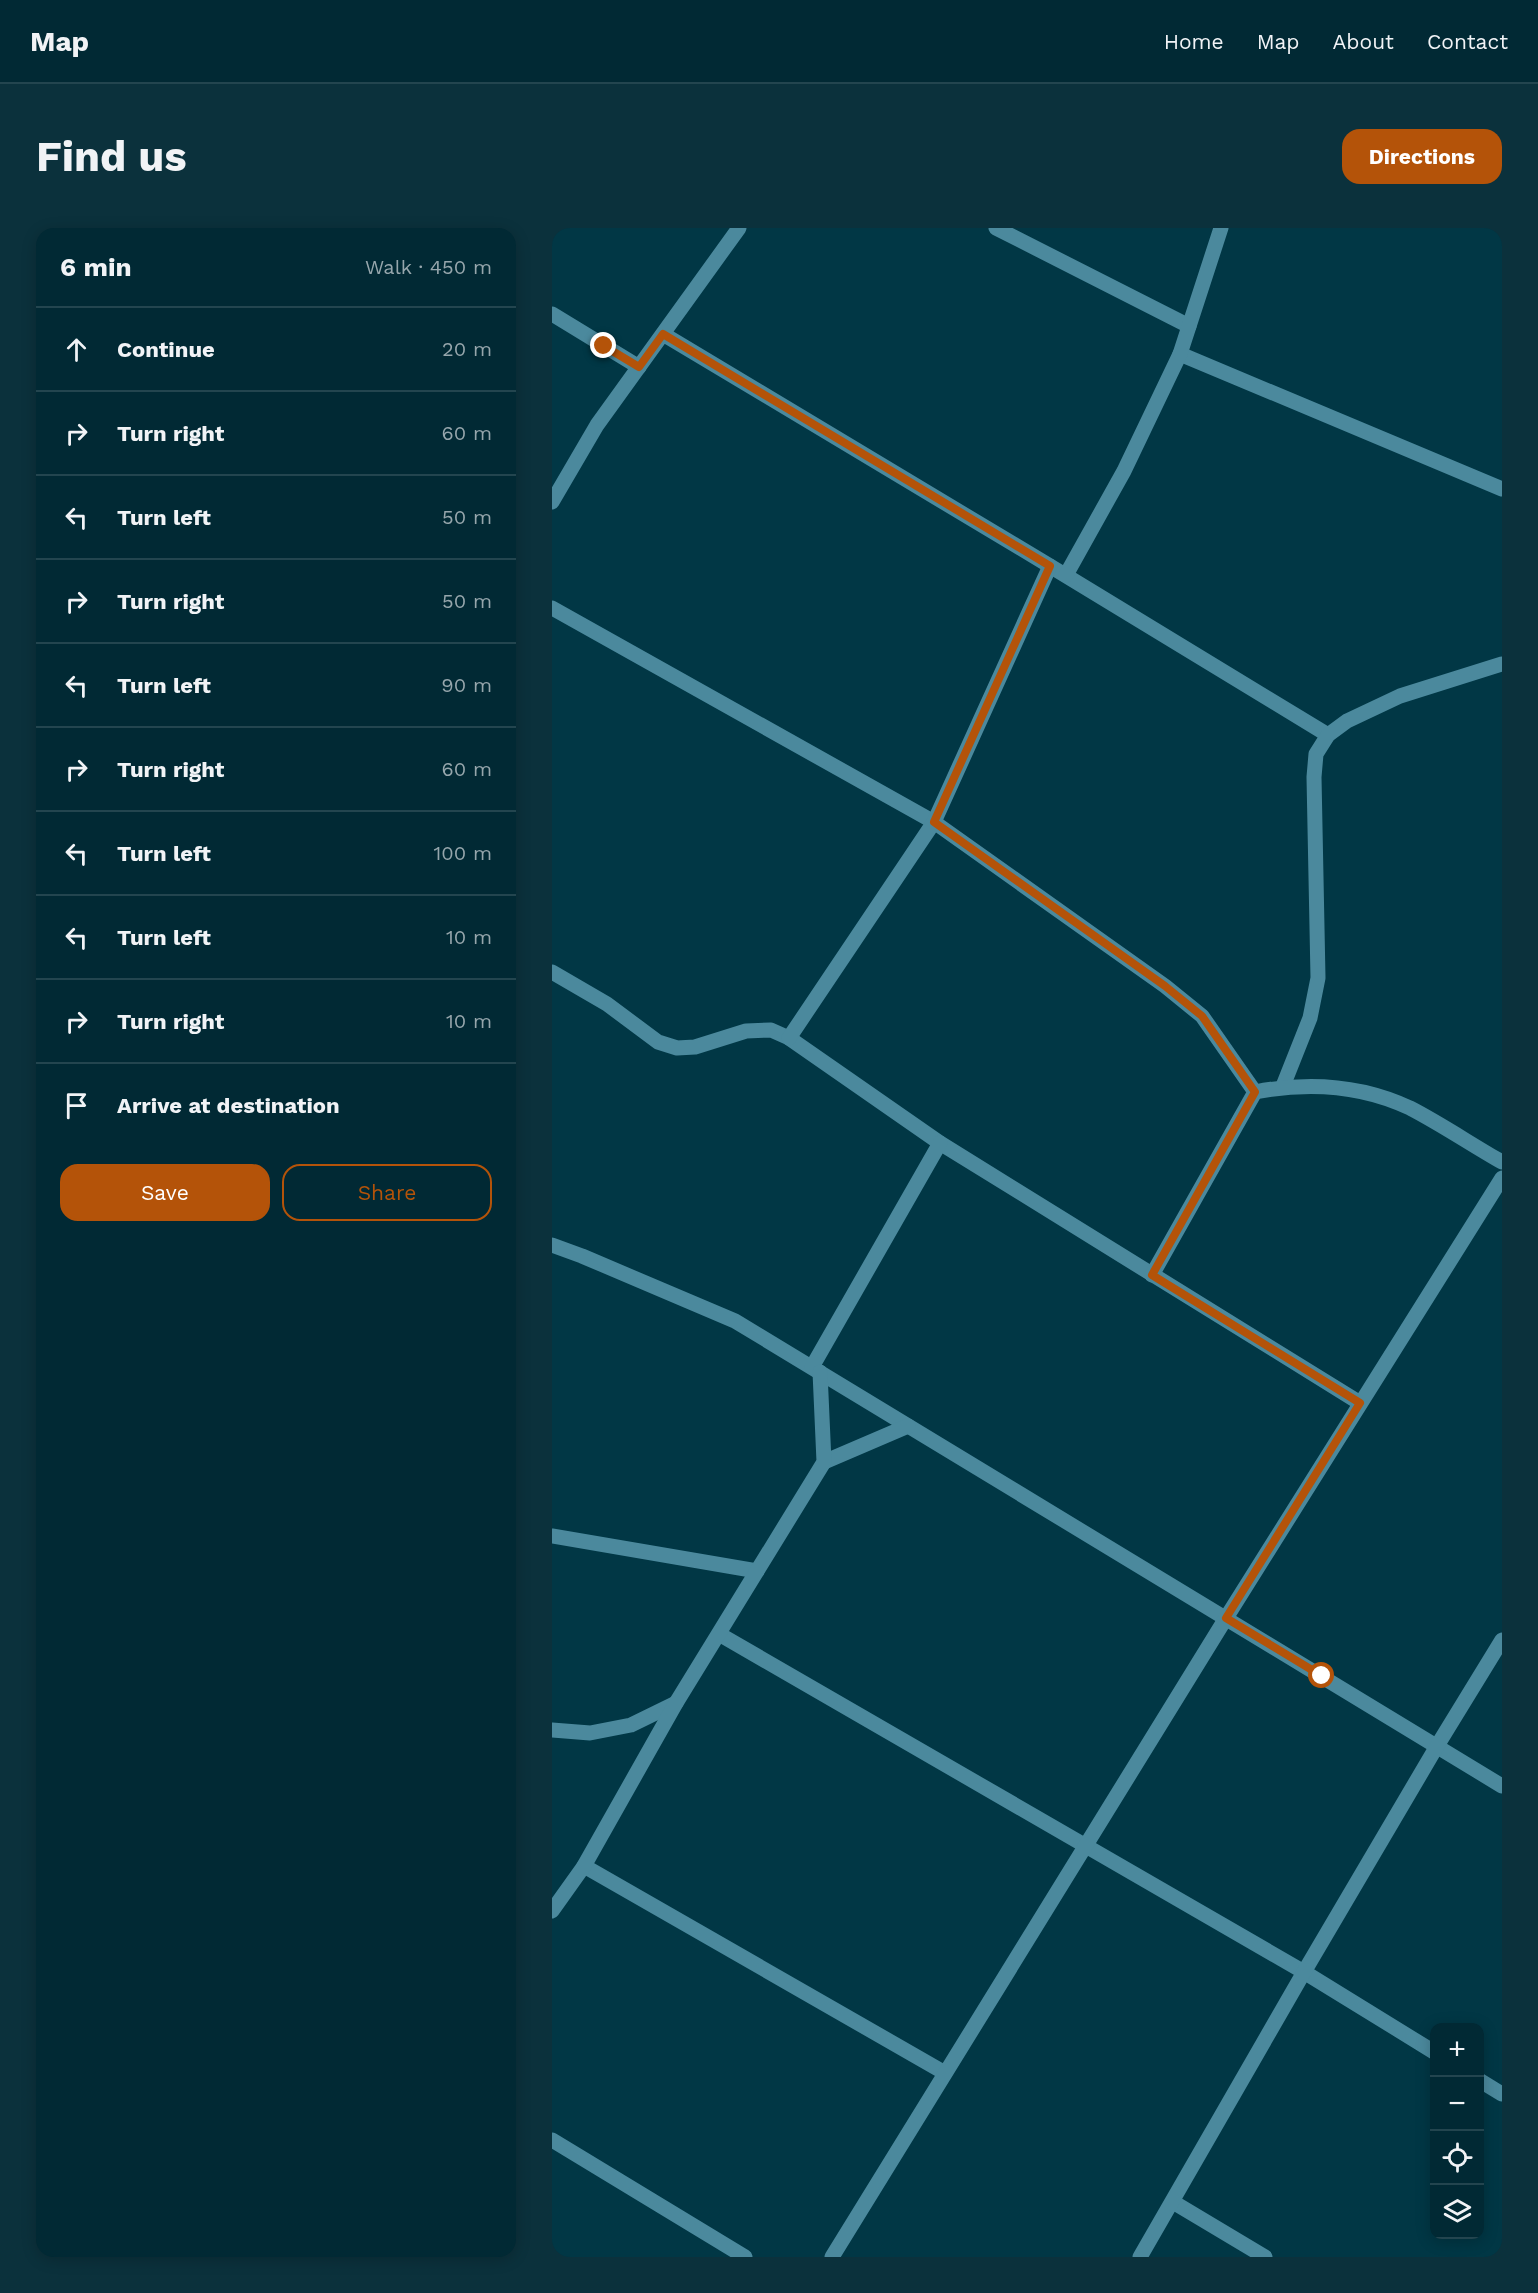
<!DOCTYPE html>
<html lang="en">
<head>
<meta charset="utf-8">
<style>
	:root { --surface:#012934; --page:#0b313c; --text:#f1f3f6; --muted:#96a6ac; --line:#23454f; --accent:#b45309 }
	body { margin:0; font-family:"Work Sans",sans-serif; background:var(--page); color:var(--text) }
	.controls { position:absolute; right:18px; bottom:18px; display:grid; overflow:hidden; border-radius:12px; box-shadow:0 3px 15px #0003 }
	.controls button { width:54px; height:54px; display:grid; place-items:center; padding:0; border:0; border-bottom:2px solid var(--line); background:var(--surface); color:var(--text); font:30px sans-serif }
	.stop { position:absolute; width:18px; height:18px; margin:-14px; border:4px solid #b45309; border-radius:50%; background:#fff }
	.stop.end { background:#b45309; border-color:#fff; box-shadow:0 2px 6px #0008 }
	.list { margin:0; padding:0; list-style:none }
	h2 { display:flex; justify-content:space-between; align-items:center; height:78px; margin:0; padding:0 24px; font-size:26px }
	h2 small { font-size:20px; font-weight:400; color:var(--muted) }
	.list li { display:grid; grid-template-columns:39px 1fr auto; gap:18px; align-items:center; box-sizing:border-box; height:84px; padding:0 24px; border-top:2px solid var(--line) }
	.list b { display:block; font-size:22px; white-space:nowrap }
	.list em { font-size:20px; font-style:normal; color:var(--muted) }
	.actions { display:flex; gap:12px; padding:18px 24px }
	.actions a { flex:1; padding:14px 0; border:2px solid var(--accent); border-radius:18px; text-align:center; font-size:21px; color:var(--accent) }
	.actions .main { background:var(--accent); color:#fff }
	.icon { flex:none; width:33px; height:33px; fill:none; stroke:currentColor; stroke-width:2; stroke-linecap:round; stroke-linejoin:round }
	.map { position:relative; flex:none; width:950px; height:2029px; overflow:hidden; border-radius:18px }
	header { display:flex; align-items:center; gap:36px; box-sizing:border-box; height:84px; padding:0 30px; background:var(--surface); border-bottom:2px solid var(--line) }
	header strong { font-size:28px }
	nav { display:flex; gap:33px; margin-inline-start:auto; font-size:21px }
	.intro { display:flex; align-items:center; justify-content:space-between; box-sizing:border-box; height:144px; padding:0 36px }
	h1 { margin:0; font-size:42px }
	.button { padding:15px 27px; border-radius:18px; background:var(--accent); color:#fff; font-size:21px; font-weight:700 }
	main { display:flex; gap:36px; padding:0 36px }
	aside { flex:1; background:var(--surface); border-radius:18px; box-shadow:0 3px 15px #0003 }
	.map>svg:first-child { display:block }
</style>
</head>
<body>
<header>
<strong>Map</strong>
<nav><a>Home</a><a>Map</a><a>About</a><a>Contact</a></nav>
</header>
<div class="intro"><h1>Find us</h1><a class="button">Directions</a></div>
<main>
<aside>
<h2>6 min<small>Walk · 450 m</small></h2>
<ul class="list">
<li><svg class="icon" aria-label="ahead" viewBox="0 0 24 24"><path d="M12 20V5M6 11l6-6 6 6"/></svg><div><b>Continue</b></div><em>20 m</em></li>
<li><svg class="icon" aria-label="right" viewBox="0 0 24 24"><path d="M7 20v-9h11M14 6l5 5-5 5"/></svg><div><b>Turn right</b></div><em>60 m</em></li>
<li><svg class="icon" aria-label="left" viewBox="0 0 24 24"><path d="M17 20v-9H6M10 6l-5 5 5 5"/></svg><div><b>Turn left</b></div><em>50 m</em></li>
<li><svg class="icon" aria-label="right" viewBox="0 0 24 24"><path d="M7 20v-9h11M14 6l5 5-5 5"/></svg><div><b>Turn right</b></div><em>50 m</em></li>
<li><svg class="icon" aria-label="left" viewBox="0 0 24 24"><path d="M17 20v-9H6M10 6l-5 5 5 5"/></svg><div><b>Turn left</b></div><em>90 m</em></li>
<li><svg class="icon" aria-label="right" viewBox="0 0 24 24"><path d="M7 20v-9h11M14 6l5 5-5 5"/></svg><div><b>Turn right</b></div><em>60 m</em></li>
<li><svg class="icon" aria-label="left" viewBox="0 0 24 24"><path d="M17 20v-9H6M10 6l-5 5 5 5"/></svg><div><b>Turn left</b></div><em>100 m</em></li>
<li><svg class="icon" aria-label="left" viewBox="0 0 24 24"><path d="M17 20v-9H6M10 6l-5 5 5 5"/></svg><div><b>Turn left</b></div><em>10 m</em></li>
<li><svg class="icon" aria-label="right" viewBox="0 0 24 24"><path d="M7 20v-9h11M14 6l5 5-5 5"/></svg><div><b>Turn right</b></div><em>10 m</em></li>
<li><svg class="icon" aria-label="arrive" viewBox="0 0 24 24"><path d="M6 21V4h12l-3 4 3 4H6"/></svg><div><b>Arrive at destination</b></div></li>
</ul>
<div class="actions"><a class="main">Save</a><a>Share</a></div>
</aside>
<div class="map">
<svg width="950" height="2029" viewBox="0 0 950 2029">
	<rect width="100%" height="100%" fill="#013745"/>
	<g fill="none" stroke-linecap="round" stroke-linejoin="round">
		<g stroke="#4b899d" stroke-width="15">
			<path d="M444 0 637 98"/>
			<path d="M0 86 87 139"/>
			<path d="M111 106 498 338 776 507"/>
			<path d="M628 126 950 261"/>
			<path d="M0 274 45 197 187 0"/>
			<path d="M514 347 572 243 628 126 669 0"/>
			<path d="M0 380 382 594 613 758 650 788 703 864"/>
			<path d="M0 744 55 776 106 814 125 820 143 819 194 803 219 802 237 810 388 915 808 1175"/>
			<path d="M237 810 382 594 498 338"/>
			<path d="M731 858 758 790 766 750 762 549 764 526 776 507 795 493 848 468 950 436"/>
			<path d="M703 864C755 854 809 857 858 880 889 896 920 917 950 934"/>
			<path d="M0 1017 30 1028 183 1093 950 1558"/>
			<path d="M600 1047 703 864"/>
			<path d="M260 1139 388 915"/>
			<path d="M272 1234 356 1198"/>
			<path d="M0 1308 205 1343"/>
			<path d="M167 1406 752 1744 882 1824"/>
			<path d="M0 1502 38 1505 79 1497 124 1475"/>
			<path d="M32 1638 393 1845"/>
			<path d="M0 1683 32 1638 124 1475 272 1234 268 1144"/>
			<path d="M927 1852 950 1866"/>
			<path d="M0 1912 193 2029"/>
			<path d="M621 1974 713 2029"/>
			<path d="M280 2029 674 1390 950 950"/>
			<path d="M588 2029 752 1744 885 1518 950 1412"/>
		</g>
	</g>
	<g fill="none" stroke-linecap="round" stroke-linejoin="round">
		<path stroke="#b45309" stroke-width="8" d="M52 118 87 139 111 106 498 338 382 594 613 758 650 788 703 864 600 1047 808 1175 674 1390 770 1448"/>
	</g>
</svg>
<div class="controls">
<button>+</button>
<button>−</button>
<button><svg class="icon" aria-label="locate" viewBox="0 0 24 24"><circle cx="12" cy="12" r="6"/><path d="M12 2v4M12 18v4M2 12h4M18 12h4"/></svg></button>
<button><svg class="icon" aria-label="layers" viewBox="0 0 24 24"><path d="M12 4l9 5-9 5-9-5zM3 14l9 5 9-5"/></svg></button>
</div>
<div class="stop" style="left:770px;top:1448px"></div>
<div class="stop end" style="left:52px;top:118px"></div>
</div>
</main>
</body>
</html>
